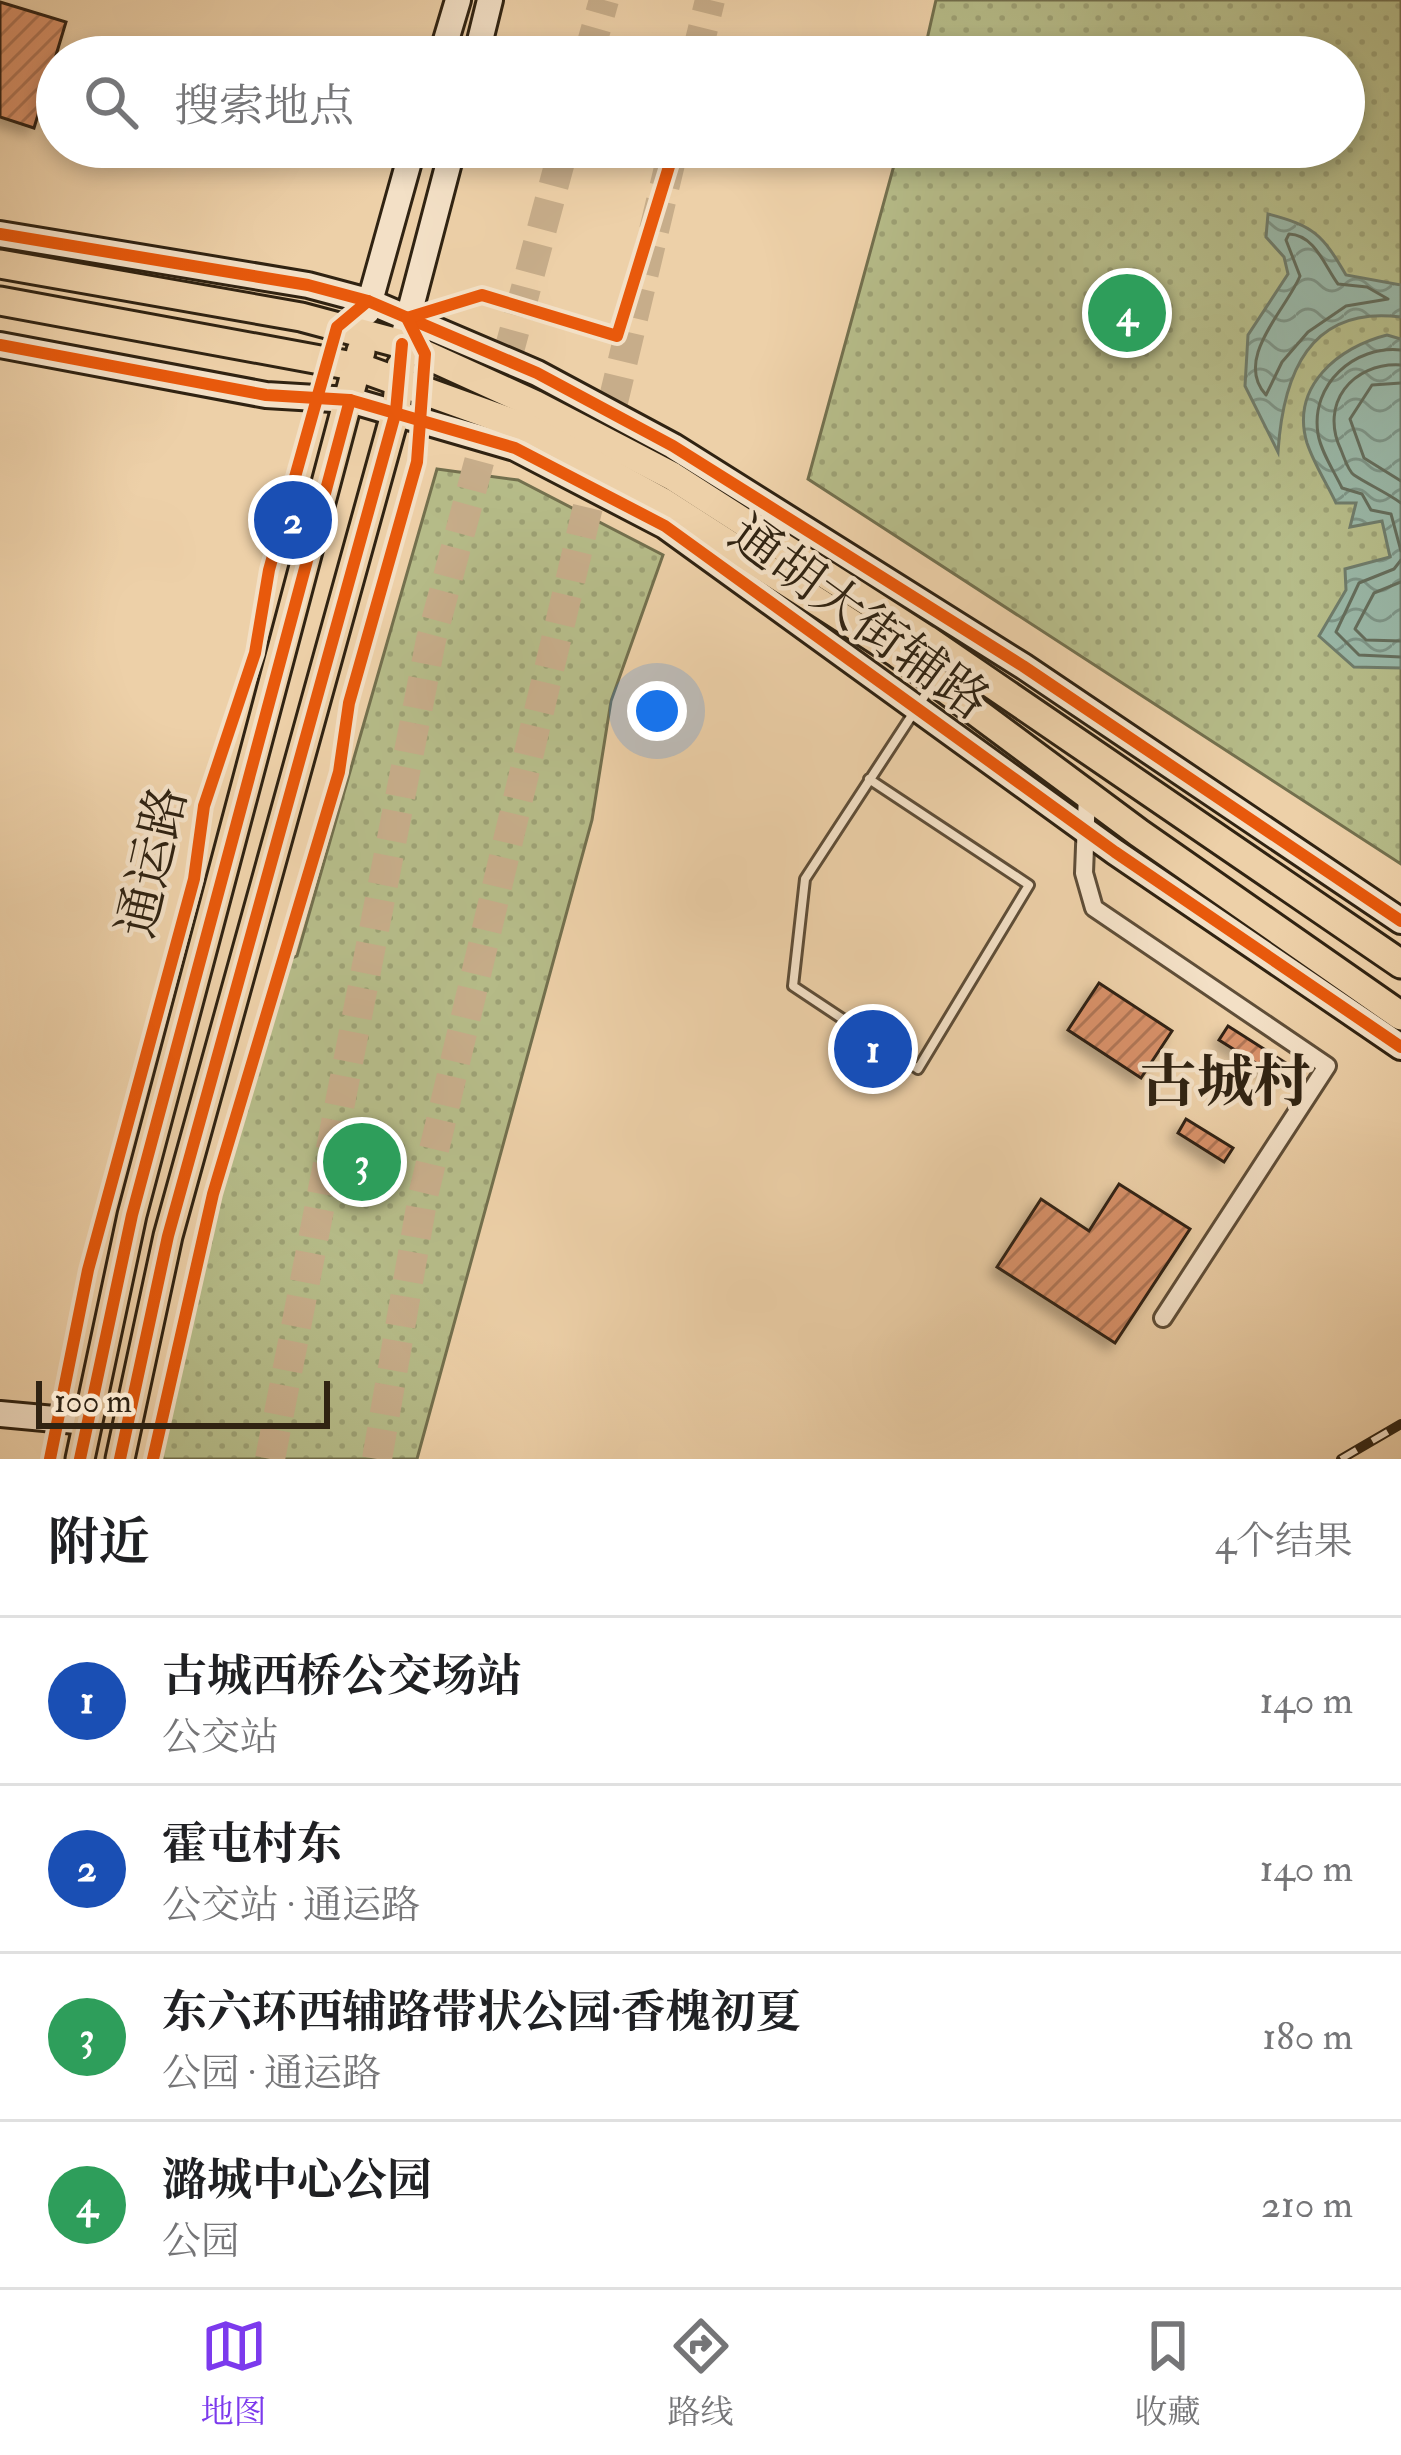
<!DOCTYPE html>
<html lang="zh">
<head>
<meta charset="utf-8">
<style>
	:root { --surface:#fff; --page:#f2f2f2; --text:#202124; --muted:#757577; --line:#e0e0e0; --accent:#7c3aed }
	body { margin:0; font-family:"IM FELL Double Pica","Noto Serif SC",serif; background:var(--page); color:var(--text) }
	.scale { position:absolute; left:36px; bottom:30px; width:294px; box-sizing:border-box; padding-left:12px; border:6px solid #302312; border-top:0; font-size:33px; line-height:42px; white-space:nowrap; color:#302312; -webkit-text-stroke:9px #f3e0c6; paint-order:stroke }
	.you { position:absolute; left:657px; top:711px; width:42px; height:42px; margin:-30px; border:9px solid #fff; border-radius:50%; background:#1a73e8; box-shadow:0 0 0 18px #1a73e833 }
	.badge { display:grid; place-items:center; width:78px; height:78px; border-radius:50%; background:var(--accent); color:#fff; font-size:39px; font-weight:700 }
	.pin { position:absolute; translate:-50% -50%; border:6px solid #fff; box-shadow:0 3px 12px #0006 }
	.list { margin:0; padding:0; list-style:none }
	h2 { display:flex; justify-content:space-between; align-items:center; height:156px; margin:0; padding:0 48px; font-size:51px }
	h2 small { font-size:39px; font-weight:400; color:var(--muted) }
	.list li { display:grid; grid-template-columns:78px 1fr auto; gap:36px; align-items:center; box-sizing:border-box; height:168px; padding:0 48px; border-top:3px solid var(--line) }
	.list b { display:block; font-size:45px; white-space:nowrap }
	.list p { margin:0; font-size:39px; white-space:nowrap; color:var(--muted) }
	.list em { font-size:39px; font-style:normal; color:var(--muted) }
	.icon { flex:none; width:66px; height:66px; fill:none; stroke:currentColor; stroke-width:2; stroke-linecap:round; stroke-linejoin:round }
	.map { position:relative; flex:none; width:1401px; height:1459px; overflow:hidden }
	.search { position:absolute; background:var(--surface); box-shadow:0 6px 18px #0003; left:36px; right:36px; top:36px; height:132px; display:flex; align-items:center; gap:30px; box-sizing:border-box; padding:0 42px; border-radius:66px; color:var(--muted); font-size:45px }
	.sheet { height:828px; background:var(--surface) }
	nav { display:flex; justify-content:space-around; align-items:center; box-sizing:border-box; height:168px; border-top:3px solid var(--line); background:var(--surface); font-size:33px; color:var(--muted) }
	nav a { display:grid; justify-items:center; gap:6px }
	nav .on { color:var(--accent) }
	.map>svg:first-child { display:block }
</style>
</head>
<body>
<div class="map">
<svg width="1401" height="1459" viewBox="0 0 1401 1459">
	<defs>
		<pattern id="grass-dots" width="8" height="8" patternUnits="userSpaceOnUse" patternTransform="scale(3)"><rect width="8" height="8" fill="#b6bc89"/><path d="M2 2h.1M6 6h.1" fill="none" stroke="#9da175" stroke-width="1.8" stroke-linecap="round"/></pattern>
		<pattern id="water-waves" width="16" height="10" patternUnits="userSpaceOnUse" patternTransform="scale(3)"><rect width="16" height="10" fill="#99b7a7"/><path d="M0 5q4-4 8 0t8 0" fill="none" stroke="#7d9487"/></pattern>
		<pattern id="building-hatch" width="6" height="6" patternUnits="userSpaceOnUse" patternTransform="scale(3)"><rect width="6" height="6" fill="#d79068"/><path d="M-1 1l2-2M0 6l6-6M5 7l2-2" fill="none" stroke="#af7554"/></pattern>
		<filter id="shadow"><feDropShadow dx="-7" dy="7" stdDeviation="6" flood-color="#0004"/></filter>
	</defs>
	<rect width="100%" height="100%" fill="#edd0a8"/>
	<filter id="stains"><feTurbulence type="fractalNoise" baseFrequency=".00167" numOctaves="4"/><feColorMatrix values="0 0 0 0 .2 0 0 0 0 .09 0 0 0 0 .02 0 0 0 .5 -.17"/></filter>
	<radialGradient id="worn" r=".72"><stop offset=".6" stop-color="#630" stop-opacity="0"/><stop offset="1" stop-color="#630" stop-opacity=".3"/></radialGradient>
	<g fill="url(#grass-dots)" stroke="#73704e" stroke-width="3">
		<path d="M936 0H1401V864L808 479 899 147H1344V57H923Z"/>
		<path d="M437 469 518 480 663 555 611 701 592 820 417 1459H154L173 1361 280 963 297 956Z"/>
	</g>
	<g fill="url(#water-waves)" stroke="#6f7c6b" stroke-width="3">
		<path d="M1268 214C1314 226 1322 234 1346 275L1401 285V317C1309 305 1283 375 1278 452L1245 386 1248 335 1288 274 1284 257 1266 237Z"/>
		<path d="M1387 335 1401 339V668L1354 667 1319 636 1346 590 1345 569 1390 557 1382 521 1350 527 1356 503H1336C1327 484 1314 464 1307 443 1290 386 1339 347 1387 335Z"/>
	</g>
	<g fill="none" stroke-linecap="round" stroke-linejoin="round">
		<g stroke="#646d5c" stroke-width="3">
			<path d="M1289 234C1315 235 1324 265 1338 284L1367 287 1388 299 1346 306 1308 332 1282 362 1266 395C1233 359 1286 310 1300 276L1286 240Z"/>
			<path d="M1401 350C1355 345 1310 384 1318 434 1321 452 1334 471 1342 488L1362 494 1371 510 1391 514 1401 551"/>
			<path d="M1401 365C1352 362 1319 404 1341 450 1344 457 1348 471 1354 475 1369 485 1386 492 1401 503"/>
			<path d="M1401 383 1372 385 1350 419 1364 458 1401 481"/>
			<path d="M1401 560 1394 569 1359 583 1336 632 1359 655 1401 657"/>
			<path d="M1401 582 1374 593 1355 629 1366 640 1401 641"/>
		</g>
	</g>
	<g fill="url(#building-hatch)" stroke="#302312" stroke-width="3" filter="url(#shadow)">
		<path d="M0 2 66 22 34 128 0 117Z"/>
		<path d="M1099 983 1172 1031 1141 1078 1068 1030Z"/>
		<path d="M1228 1026 1289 1065 1281 1079 1219 1040Z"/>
		<path d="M1186 1119 1233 1148 1224 1162 1178 1133Z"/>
		<path d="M1119 1184 1190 1229 1115 1343 997 1267 1041 1199 1089 1231Z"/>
	</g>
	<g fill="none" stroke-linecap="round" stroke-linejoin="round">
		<g stroke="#c7ad8a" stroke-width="30" stroke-dasharray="30 15" stroke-linecap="butt">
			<path d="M588 57 604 0"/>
			<path d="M696 57 710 0"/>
			<path d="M270 1459 431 640 564 147"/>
			<path d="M377 1459 423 1196 674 147"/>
		</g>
		<defs>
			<path id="lane" d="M869 779 1029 885 918 1069 793 986 805 879 933 683"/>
			<path id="street" d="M1087 794 1084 873 1094 908 1327 1066 1163 1318"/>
			<g id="secondary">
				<path d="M441 57 458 0"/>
				<path d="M476 57 490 0"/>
				<path d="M0 234 308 285 368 301 537 373 673 446 1023 666 1401 921"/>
				<path d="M367 312 413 147"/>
				<path d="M405 330 453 147"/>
				<path d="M0 345 266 395 350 400 515 448 665 526 1115 852 1401 1047"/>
				<path d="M0 1414 87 1422"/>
			</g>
			<g id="primary">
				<path d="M0 264 301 317 402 344 534 404 672 476 926 639 1401 964"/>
				<path d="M0 301 358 367 530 429 663 502 897 653 1139 833 1401 1016"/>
				<path d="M80 1459 132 1215 361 351"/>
				<path d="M120 1459 168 1236 396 411 401 366"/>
			</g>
		</defs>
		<use href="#lane" stroke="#5f4e38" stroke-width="14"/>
		<use href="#street" stroke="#5f4e38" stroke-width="22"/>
		<use href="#secondary" stroke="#302312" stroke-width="30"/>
		<use href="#primary" stroke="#302312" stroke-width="33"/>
		<use href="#lane" stroke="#f3e0c6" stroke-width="8"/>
		<use href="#street" stroke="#f3e0c6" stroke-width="16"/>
		<use href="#secondary" stroke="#f3e0c6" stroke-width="24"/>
		<use href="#primary" stroke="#edd0a8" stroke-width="27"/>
		<defs>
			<path id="rail" d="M1341 1459 1401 1424"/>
		</defs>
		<use href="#rail" stroke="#302312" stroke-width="10"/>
		<use href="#rail" stroke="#f3e0c6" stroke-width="6" stroke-dasharray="18" stroke-linecap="butt"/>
		<defs>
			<g id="cycleway">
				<path d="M0 234 308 285 368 301 537 373 673 446 1023 666 1401 921"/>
				<path d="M0 345 266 395 350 400 515 448 665 526 1115 852 1401 1047"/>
				<path d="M50 1459 88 1270 194 879 204 806 255 653 269 570 337 327 368 301"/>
				<path d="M80 1459 132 1215 350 400"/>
				<path d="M120 1459 168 1236 396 411 402 344"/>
				<path d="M153 1459 213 1194 339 772 349 703 417 462 425 354 407 318 482 295 617 336 675 147"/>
			</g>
		</defs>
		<use href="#cycleway" stroke="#f3e0c6" stroke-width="20"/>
		<use href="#cycleway" stroke="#e8590c" stroke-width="12"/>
	</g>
	<g text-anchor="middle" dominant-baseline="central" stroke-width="9" stroke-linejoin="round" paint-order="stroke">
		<g font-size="51" fill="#302312" stroke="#f3e0c6">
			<text transform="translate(859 618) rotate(36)">通胡大街辅路</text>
			<text transform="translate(153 862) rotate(-77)">通运路</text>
		</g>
		<g font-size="57" font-weight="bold" fill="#302312" stroke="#f3e0c6">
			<text x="1225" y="1083">古城村</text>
		</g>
	</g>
	<rect width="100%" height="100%" filter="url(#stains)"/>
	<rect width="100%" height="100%" fill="url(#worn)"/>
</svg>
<div class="scale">100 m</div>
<div class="you"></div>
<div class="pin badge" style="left:873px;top:1049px;background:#1a4fb4">1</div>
<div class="pin badge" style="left:293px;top:520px;background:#1a4fb4">2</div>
<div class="pin badge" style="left:362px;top:1162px;background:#2e9e5b">3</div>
<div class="pin badge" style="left:1127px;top:313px;background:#2e9e5b">4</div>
<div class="search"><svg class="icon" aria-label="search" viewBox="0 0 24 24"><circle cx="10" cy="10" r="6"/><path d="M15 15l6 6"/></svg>搜索地点</div>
</div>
<section class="sheet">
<h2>附近<small>4个结果</small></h2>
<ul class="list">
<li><span class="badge" style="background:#1a4fb4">1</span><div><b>古城西桥公交场站</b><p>公交站</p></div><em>140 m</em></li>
<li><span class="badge" style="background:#1a4fb4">2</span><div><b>霍屯村东</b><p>公交站 · 通运路</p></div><em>140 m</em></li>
<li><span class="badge" style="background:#2e9e5b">3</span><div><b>东六环西辅路带状公园·香槐初夏</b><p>公园 · 通运路</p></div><em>180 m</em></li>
<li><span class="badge" style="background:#2e9e5b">4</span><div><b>潞城中心公园</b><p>公园</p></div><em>210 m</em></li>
</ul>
</section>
<nav>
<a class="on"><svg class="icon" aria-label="map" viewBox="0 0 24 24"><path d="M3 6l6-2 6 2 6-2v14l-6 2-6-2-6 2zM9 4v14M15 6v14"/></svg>地图</a>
<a><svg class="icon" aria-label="directions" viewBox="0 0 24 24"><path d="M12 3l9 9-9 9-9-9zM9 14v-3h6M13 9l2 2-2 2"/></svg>路线</a>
<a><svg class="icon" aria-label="saved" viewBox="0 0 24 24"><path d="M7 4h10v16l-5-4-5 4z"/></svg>收藏</a>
</nav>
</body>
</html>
